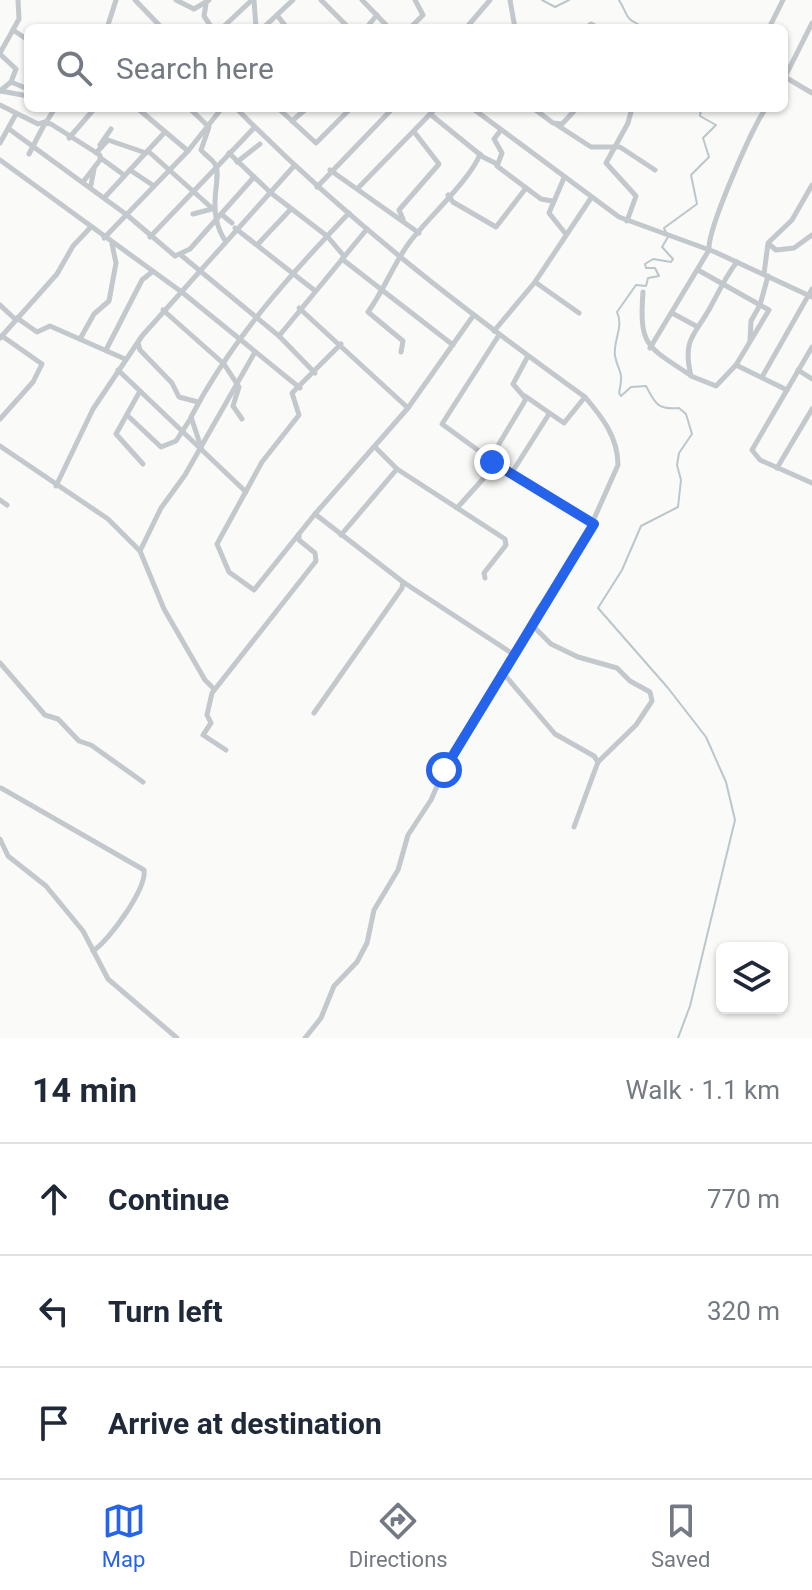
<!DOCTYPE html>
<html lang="en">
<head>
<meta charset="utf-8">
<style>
	:root { --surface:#fff; --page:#f2f2f3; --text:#1f2937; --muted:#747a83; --line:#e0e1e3; --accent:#2563eb }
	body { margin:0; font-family:Roboto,sans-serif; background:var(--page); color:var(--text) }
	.controls { position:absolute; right:24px; bottom:24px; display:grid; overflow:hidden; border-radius:12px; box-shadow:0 2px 6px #0004 }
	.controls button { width:72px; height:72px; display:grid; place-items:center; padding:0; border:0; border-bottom:2px solid var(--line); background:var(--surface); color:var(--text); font:40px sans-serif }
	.stop { position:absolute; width:24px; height:24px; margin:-18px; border:6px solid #2563eb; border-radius:50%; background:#fff }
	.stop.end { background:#2563eb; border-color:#fff; box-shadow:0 2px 8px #0008 }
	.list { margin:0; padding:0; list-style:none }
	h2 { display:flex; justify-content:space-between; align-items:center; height:104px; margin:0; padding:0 32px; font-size:34px }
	h2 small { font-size:26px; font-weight:400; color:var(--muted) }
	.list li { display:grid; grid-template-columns:52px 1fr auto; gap:24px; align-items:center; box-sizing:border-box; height:112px; padding:0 32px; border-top:2px solid var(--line) }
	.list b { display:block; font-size:30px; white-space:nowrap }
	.list em { font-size:26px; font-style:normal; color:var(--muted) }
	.icon { flex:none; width:44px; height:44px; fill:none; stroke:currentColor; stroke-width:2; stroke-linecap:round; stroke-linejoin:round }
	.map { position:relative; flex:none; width:812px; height:1038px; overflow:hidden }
	.search { position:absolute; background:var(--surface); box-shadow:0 2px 6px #0004; left:24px; right:24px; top:24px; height:88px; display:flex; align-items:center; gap:20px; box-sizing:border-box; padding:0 28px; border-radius:12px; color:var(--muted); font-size:30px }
	.sheet { height:440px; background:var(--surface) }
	nav { display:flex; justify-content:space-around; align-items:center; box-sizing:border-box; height:112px; border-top:2px solid var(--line); background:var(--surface); font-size:22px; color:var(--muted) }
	nav a { display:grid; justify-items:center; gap:4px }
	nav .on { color:var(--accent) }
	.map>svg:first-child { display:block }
</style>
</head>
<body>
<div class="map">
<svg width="812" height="1038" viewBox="0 0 812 1038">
	<rect width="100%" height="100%" fill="#fafaf8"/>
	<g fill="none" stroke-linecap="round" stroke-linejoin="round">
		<g stroke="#bbc7cb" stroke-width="2">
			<path d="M542 0 555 7 569 0"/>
			<path d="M619 0C631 20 622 16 645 28"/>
			<path d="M652 28H660"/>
			<path d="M678 1038 690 1006 735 820 726 782 706 737 668 688 598 608 622 570 641 526 678 507 681 480 677 465 679 453 692 434 686 414 679 408C657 410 655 403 646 386L631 387 621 396 619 393C624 369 619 375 615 356 613 340 624 327 617 312L636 285 646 286 648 278 659 276 655 268H646L645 264 653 259 671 262 673 259 662 247 668 237 664 228 697 204 691 175 709 157 703 138 716 125 700 116 701 108"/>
		</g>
		<g stroke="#c3c8cc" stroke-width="5">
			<path d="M135 0 162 28"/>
			<path d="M176 0 194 9 209 0"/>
			<path d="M254 0 256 28"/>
			<path d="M321 0 349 28"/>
			<path d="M362 0 389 28"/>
			<path d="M510 0 515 28"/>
			<path d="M206 4 204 16 212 28"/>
			<path d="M277 15 287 28"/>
			<path d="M812 23 785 77 812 93"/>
			<path d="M107 28 116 0"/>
			<path d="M222 28 252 0"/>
			<path d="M263 28 293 0"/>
			<path d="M366 28 377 15"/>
			<path d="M410 28 423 15 415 0"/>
			<path d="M466 28 490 0"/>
			<path d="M586 28 591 24 598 28"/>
			<path d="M769 28 783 0"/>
			<path d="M13 30 28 40"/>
			<path d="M0 53 19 19 18 0"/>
			<path d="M0 54 16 69 11 82 0 91"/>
			<path d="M11 82 28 89"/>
			<path d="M1 91 28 96"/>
			<path d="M0 105 38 124 47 121 55 108"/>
			<path d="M137 108 188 151"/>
			<path d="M189 108 209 127 201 150C205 155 212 159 215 164 223 178 205 207 224 239"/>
			<path d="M236 108C344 218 460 307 585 397 602 417 618 437 618 465L581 548 538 610 456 755 444 770 431 800 408 835 398 870 374 910 367 943 357 962 334 986 321 1018 305 1038"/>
			<path d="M278 108 316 143 351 108"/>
			<path d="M472 108 619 217 715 252 812 297"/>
			<path d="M533 108 553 123 562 124 577 108"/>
			<path d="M430 114 483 157 497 164"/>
			<path d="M292 121 307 108"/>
			<path d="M557 125 591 147H620L655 170"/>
			<path d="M9 129 127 215 175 256 190 249 254 177"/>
			<path d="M501 130 494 139 502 153 497 166 541 199 552 201"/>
			<path d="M69 138 95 108"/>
			<path d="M0 143 16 114"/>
			<path d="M100 145 111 129"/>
			<path d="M148 151 213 209"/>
			<path d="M96 153 108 140 146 153"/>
			<path d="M229 153 271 193 327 236 344 256"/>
			<path d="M29 154 45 123 51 124 100 155V160L83 182"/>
			<path d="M102 159 124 175"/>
			<path d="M0 160 183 293 300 388"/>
			<path d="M237 162 260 144"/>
			<path d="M130 170 154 186"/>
			<path d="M330 170 419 233"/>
			<path d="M564 178 549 213 565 233"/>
			<path d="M91 185 94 169"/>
			<path d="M317 187 393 108"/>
			<path d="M359 187 436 108"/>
			<path d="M448 195 453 202 496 227 526 188"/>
			<path d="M104 198 165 132"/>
			<path d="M193 214 212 209"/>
			<path d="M221 214 232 223"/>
			<path d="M403 219 399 210 439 164 415 133"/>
			<path d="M627 221 636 196 606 163 628 123 632 108"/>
			<path d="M235 228 314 290"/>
			<path d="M150 237 254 128"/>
			<path d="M104 238 188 151 222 108"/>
			<path d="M769 244 776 250 794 248 812 235"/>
			<path d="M257 245 291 209"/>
			<path d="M182 256 279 336 315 373"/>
			<path d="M342 259 453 345"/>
			<path d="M737 262C725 277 720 290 711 306 695 336 682 338 691 376L716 386 736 365 787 390"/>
			<path d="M698 270 760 305 751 321 750 340"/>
			<path d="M764 274 768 243 792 220 812 185"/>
			<path d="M535 282 579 313"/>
			<path d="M643 292C639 347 647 346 690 375"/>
			<path d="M0 305 15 319"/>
			<path d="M299 308 408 408"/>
			<path d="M163 310 224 364 239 387 233 406 242 419"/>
			<path d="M672 313 696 326"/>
			<path d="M17 318 37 332 50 326 125 359"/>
			<path d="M494 331 535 282 591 198"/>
			<path d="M279 336 367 229"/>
			<path d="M0 338 57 274 73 246 90 228"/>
			<path d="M80 339 94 314 109 301 116 263 112 244"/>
			<path d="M138 343 140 350 172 383 179 397 198 402"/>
			<path d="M812 347 752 450 760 460 812 483"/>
			<path d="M650 348 709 250C707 230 752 128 766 108"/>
			<path d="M106 350 142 280 152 272"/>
			<path d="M401 352 403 341 368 312C384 290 393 265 409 243 427 219 471 179 480 154"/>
			<path d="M528 356 513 384 526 399 490 459 594 524"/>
			<path d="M736 365 769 310 760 305 768 276"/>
			<path d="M118 370 246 492"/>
			<path d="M798 370 812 379"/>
			<path d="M762 377 812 289"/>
			<path d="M140 391 116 434 143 464"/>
			<path d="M525 396 564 423 585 397"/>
			<path d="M127 415 161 447 176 441 191 418"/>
			<path d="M0 419 33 382 42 364 2 336"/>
			<path d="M0 446 108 519 140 551 164 609 205 680 214 689"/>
			<path d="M201 447 191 417C231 340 289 276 349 213"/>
			<path d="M375 447 397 469 505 539 506 545 484 573 485 578"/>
			<path d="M490 459 442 424 499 335"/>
			<path d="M777 468 812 409"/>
			<path d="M511 474 549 414"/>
			<path d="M56 486 93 409 142 336 294 166"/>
			<path d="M0 500 7 505"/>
			<path d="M457 508 483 479"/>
			<path d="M315 514 254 590 229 572 217 544 262 462 299 415 292 393 341 344"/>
			<path d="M341 535 397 469"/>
			<path d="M140 551 161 508 185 475 255 352"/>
			<path d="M403 582 513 654"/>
			<path d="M533 626 551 644 578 657 617 668 630 681 650 692 652 701 636 725 598 762"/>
			<path d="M0 663 45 715 58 719 79 741 91 745 143 782"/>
			<path d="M503 673 555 734 594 756 598 762 574 827"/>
			<path d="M314 713 402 588 403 582 315 514 408 408 473 316"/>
			<path d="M226 750 203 735 211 723 207 715 212 693 316 561 315 553 299 540V534"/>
			<path d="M1 788 144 870C147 888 109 941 93 951"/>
			<path d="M0 839 8 856 46 886 83 931 108 979 177 1038"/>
		</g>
	</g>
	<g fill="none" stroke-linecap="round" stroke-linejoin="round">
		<path stroke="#2563eb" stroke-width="10" d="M444 770 594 524 492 462"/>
	</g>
</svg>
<div class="controls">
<button><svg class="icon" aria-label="layers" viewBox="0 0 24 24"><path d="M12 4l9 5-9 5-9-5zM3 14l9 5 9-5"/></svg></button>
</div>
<div class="stop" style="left:444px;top:770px"></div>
<div class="stop end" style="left:492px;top:462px"></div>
<div class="search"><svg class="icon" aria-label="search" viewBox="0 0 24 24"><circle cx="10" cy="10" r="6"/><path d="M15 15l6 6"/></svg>Search here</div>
</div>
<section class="sheet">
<h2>14 min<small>Walk · 1.1 km</small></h2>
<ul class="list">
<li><svg class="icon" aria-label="ahead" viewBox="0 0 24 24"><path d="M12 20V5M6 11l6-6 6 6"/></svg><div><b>Continue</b></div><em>770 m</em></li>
<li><svg class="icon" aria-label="left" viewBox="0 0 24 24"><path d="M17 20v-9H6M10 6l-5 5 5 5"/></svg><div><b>Turn left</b></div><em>320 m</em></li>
<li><svg class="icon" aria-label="arrive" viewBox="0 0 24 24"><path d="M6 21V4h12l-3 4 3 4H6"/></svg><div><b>Arrive at destination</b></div></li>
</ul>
</section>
<nav>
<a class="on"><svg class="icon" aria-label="map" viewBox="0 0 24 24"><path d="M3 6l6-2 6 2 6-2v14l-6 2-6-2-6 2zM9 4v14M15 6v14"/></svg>Map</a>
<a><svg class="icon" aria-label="directions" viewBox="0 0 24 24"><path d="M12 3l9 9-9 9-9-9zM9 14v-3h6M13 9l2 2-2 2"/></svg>Directions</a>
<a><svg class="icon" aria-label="saved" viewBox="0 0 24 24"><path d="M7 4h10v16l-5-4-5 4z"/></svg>Saved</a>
</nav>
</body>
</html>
